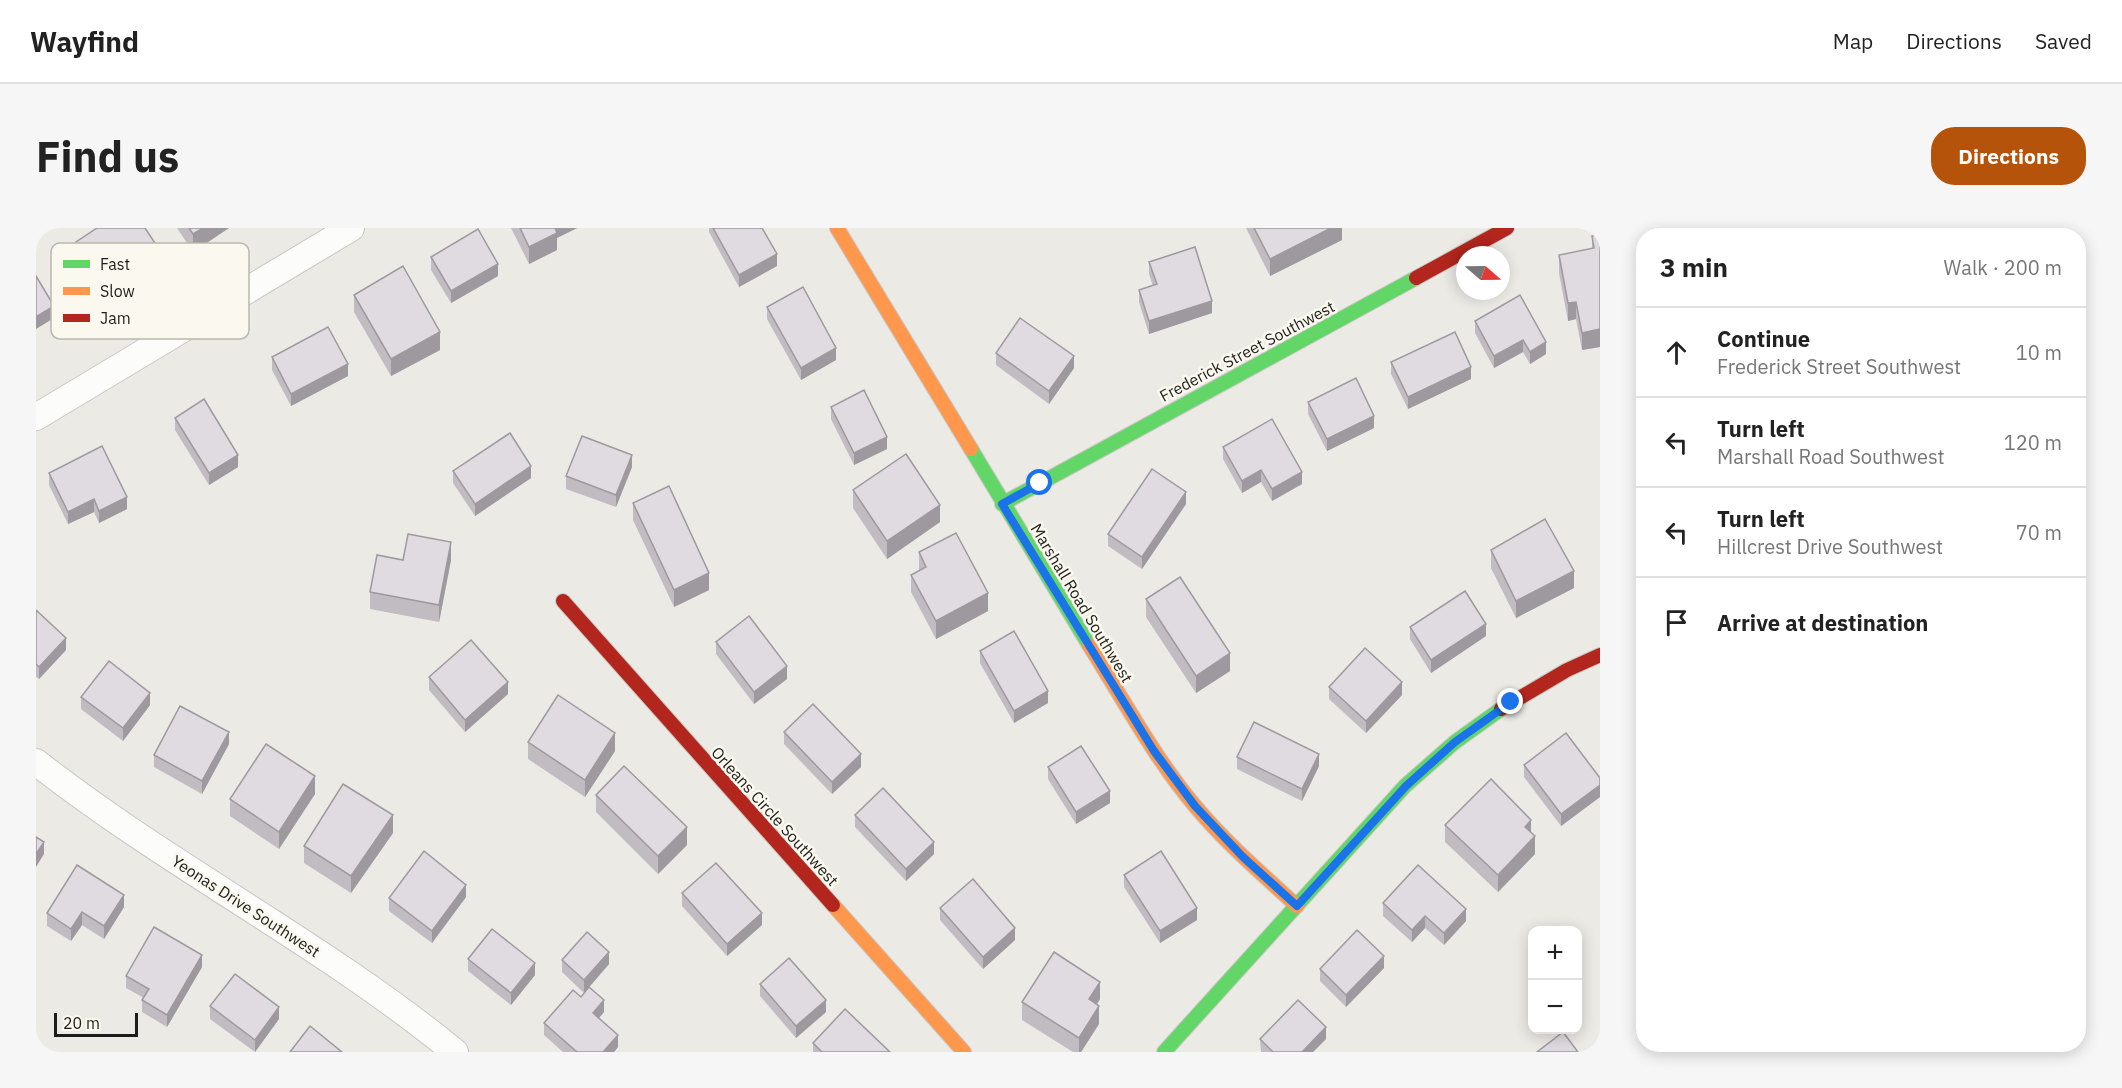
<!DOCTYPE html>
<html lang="en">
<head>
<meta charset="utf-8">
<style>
	:root { --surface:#fff; --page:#f6f6f6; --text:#222; --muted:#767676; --line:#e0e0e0; --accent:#b45309 }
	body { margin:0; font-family:"IBM Plex Sans",sans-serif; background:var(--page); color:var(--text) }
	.controls { position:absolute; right:18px; bottom:18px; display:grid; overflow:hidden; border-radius:12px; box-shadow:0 3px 15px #0003 }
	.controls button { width:54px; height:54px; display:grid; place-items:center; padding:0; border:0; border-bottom:2px solid var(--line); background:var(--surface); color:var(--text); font:30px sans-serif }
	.compass { position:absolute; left:1420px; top:18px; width:54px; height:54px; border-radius:50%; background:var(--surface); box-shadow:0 3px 15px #0003; rotate:110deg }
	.scale { position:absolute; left:18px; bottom:15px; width:84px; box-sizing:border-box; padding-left:6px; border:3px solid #1e1d1a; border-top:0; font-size:16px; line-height:21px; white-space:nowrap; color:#1e1d1a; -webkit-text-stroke:4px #fbf9ef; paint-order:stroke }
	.stop { position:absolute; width:18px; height:18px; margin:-14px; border:4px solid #1a73e8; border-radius:50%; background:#fff }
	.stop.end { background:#1a73e8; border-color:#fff; box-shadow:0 2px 6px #0008 }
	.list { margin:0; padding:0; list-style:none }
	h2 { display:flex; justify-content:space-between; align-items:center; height:78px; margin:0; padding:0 24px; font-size:26px }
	h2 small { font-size:20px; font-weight:400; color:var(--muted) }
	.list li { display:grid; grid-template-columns:39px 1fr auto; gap:18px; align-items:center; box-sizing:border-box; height:90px; padding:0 24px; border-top:2px solid var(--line) }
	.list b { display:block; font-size:22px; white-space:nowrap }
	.list p { margin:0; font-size:20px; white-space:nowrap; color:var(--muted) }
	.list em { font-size:20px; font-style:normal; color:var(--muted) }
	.icon { flex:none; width:33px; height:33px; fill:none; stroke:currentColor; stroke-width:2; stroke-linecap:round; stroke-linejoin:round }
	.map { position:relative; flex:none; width:1564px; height:824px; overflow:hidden; border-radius:24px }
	header { display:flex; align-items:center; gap:36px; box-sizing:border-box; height:84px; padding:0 30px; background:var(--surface); border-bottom:2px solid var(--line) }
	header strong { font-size:28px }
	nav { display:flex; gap:33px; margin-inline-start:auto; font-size:21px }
	.intro { display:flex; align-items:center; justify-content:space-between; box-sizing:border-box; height:144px; padding:0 36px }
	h1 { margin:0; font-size:42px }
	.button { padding:15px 27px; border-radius:24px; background:var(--accent); color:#fff; font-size:21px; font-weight:700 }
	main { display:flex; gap:36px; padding:0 36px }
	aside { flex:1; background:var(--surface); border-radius:24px; box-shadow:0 3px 15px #0003 }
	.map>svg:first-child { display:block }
</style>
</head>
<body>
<header>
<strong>Wayfind</strong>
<nav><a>Map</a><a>Directions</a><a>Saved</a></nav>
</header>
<div class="intro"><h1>Find us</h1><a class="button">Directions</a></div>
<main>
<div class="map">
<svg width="1564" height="824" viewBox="0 0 1564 824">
	<rect width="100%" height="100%" fill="#ebeae5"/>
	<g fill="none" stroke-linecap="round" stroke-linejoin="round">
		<defs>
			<g id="street">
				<path d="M0 189 315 0"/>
				<path d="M0 534C134 639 287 716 419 824"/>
			</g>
			<g id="fast">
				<path d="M935 221 1053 417"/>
				<path d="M966 276 1380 50"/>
				<path d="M1128 824 1369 558 1419 514 1465 481"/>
			</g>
			<g id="slow">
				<path d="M801 0 935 221"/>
				<path d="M1053 417C1087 471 1118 529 1159 578 1190 615 1226 646 1261 678"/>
				<path d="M797 677 928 824"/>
			</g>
			<g id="jam">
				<path d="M1380 50 1471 0"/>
				<path d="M527 373 797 677"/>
				<path d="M1465 481 1531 442 1564 427"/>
			</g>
		</defs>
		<use href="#street" stroke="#c7c6c2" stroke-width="28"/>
		<use href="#fast" stroke="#c7c6c2" stroke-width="16"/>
		<use href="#slow" stroke="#c7c6c2" stroke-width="16"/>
		<use href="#jam" stroke="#c7c6c2" stroke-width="16"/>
		<use href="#street" stroke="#fcfcfb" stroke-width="26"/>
		<use href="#fast" stroke="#63d668" stroke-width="14"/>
		<use href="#slow" stroke="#ff974d" stroke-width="14"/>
		<use href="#jam" stroke="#b3261e" stroke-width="14"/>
	</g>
	<g fill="#c1bbc2">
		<path d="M141 0H193L157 24Z"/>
		<path d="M475 0H541L521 10V22L493 36Z"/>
		<path d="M673 0H726L741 38 703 59 673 4Z"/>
		<path d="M1210 0H1306V12L1234 48Z"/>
		<path d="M1564 7V119L1546 122 1540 91 1532 93 1523 45V27L1556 21V8Z"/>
		<path d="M40 14 119 27 63 63 40 26Z"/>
		<path d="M395 29 462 48 415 75 395 42Z"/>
		<path d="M1113 34 1176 85 1113 106 1103 74V62L1117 58 1113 46Z"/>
		<path d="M318 67 404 122 355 148 318 84Z"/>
		<path d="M1484 67 1510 126 1494 136 1487 124 1458 140 1439 105V93Z"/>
		<path d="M731 79 800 132 765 152 731 91Z"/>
		<path d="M960 125 1038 140 1013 176 960 137Z"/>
		<path d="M236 129 312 148 255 178 236 142Z"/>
		<path d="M1355 134 1435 151 1372 181 1355 146Z"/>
		<path d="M1272 174 1338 200 1291 223 1272 186Z"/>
		<path d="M795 179 851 221 818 237 795 191Z"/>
		<path d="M139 190 202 239 173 257 139 202Z"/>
		<path d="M1187 219 1266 256 1236 273 1225 254 1206 265 1187 231Z"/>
		<path d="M596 239 580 279 530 261V248Z"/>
		<path d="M417 243 495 250 439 288 417 255Z"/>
		<path d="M13 245 91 281 63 295 58 284 32 296 13 257Z"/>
		<path d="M817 262 904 294 851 331 817 280Z"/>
		<path d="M597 275 673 362 638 379 597 292Z"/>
		<path d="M1150 276 1106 341 1072 318V306Z"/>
		<path d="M1455 322 1538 360 1480 390 1455 340Z"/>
		<path d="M883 324 952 383 900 411 875 364V347L883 342Z"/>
		<path d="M367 332H415L403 394 334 381V364Z"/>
		<path d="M1110 371 1194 443 1160 465 1110 389Z"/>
		<path d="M0 382 30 422 3 451 0 449Z"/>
		<path d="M1374 399 1450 408 1395 445 1374 411Z"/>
		<path d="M680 414 751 451 718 476 680 426Z"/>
		<path d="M944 423 1012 475 978 495 944 435Z"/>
		<path d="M393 449 472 466 429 504 393 462Z"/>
		<path d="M1293 459 1366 467 1330 505 1293 471Z"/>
		<path d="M45 469 114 477 87 513 45 481Z"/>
		<path d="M748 504 825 539 796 566 748 516Z"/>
		<path d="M492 514 579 523 549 569 492 531Z"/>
		<path d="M193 516 166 566 118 539V527Z"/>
		<path d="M1201 529 1283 538 1266 573 1201 541Z"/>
		<path d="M1488 537 1564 550V569L1525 598 1488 549Z"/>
		<path d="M1012 539 1074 575 1040 596 1012 551Z"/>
		<path d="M279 566 243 621 194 588V571Z"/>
		<path d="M560 567 651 617 622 646 560 584Z"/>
		<path d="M819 587 898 626 870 653 819 599Z"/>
		<path d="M1409 597 1495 605 1499 626 1462 664 1409 614Z"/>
		<path d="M357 605 315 665 268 635V618Z"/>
		<path d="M1088 647 1161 692 1124 715 1088 659Z"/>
		<path d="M646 665 726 697 691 728 646 678Z"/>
		<path d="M430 669 396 715 353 683V670Z"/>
		<path d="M1347 675 1430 693 1408 717 1389 700 1376 714 1347 688Z"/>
		<path d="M88 679 68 711 46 697 35 713 11 698V685Z"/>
		<path d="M904 680 979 712 947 741 904 692Z"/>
		<path d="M432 731 499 747 475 777 432 743Z"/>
		<path d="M526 732 573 736 548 765 526 744Z"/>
		<path d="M166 739 131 799 106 784V772L108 770 90 760V748Z"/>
		<path d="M1348 740 1310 779 1284 753V741Z"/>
		<path d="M724 756 790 784 760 810 724 768Z"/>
		<path d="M545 769 568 784 563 790 582 819 578 824H527L508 807V795Z"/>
		<path d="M1064 771 1061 776 1063 796 1045 824H1037L986 792V774Z"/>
		<path d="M174 778 243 791 219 824 174 791Z"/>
		<path d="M1224 811H1290L1277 824H1225Z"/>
		<path d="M777 815 854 824H777Z"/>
	</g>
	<g fill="#9d999e">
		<path d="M167 0H193L157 24V6Z"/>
		<path d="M516 0H541L521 10V22L493 36V19Z"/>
		<path d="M1295 0H1306V12L1234 48V31Z"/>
		<path d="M119 15V27L63 63V51Z"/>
		<path d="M741 26V38L703 59V47Z"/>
		<path d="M462 36V48L415 75V63Z"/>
		<path d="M1176 73V85L1113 106V93Z"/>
		<path d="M1540 74V91L1532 93V75Z"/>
		<path d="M18 78V90L0 101V89Z"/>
		<path d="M1564 101V119L1546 122V105Z"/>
		<path d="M404 104V122L355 148V131Z"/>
		<path d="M1487 112V124L1458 140V128Z"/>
		<path d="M1510 114V126L1494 136V124Z"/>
		<path d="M800 120V132L765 152V140Z"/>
		<path d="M1038 128V140L1013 176V163Z"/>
		<path d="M312 136V148L255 178V166Z"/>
		<path d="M1435 139V151L1372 181V169Z"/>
		<path d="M1338 188V200L1291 223V211Z"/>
		<path d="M851 209V221L818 237V225Z"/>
		<path d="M202 227V239L173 257V245Z"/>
		<path d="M596 227V239L580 279V267Z"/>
		<path d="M495 238V250L439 288V276Z"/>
		<path d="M1225 242V254L1206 265V253Z"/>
		<path d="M1266 244V256L1236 273V261Z"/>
		<path d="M1150 264V276L1106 341V329Z"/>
		<path d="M91 269V281L63 295V283Z"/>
		<path d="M58 271V284L32 296V284Z"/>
		<path d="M904 277V294L851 331V313Z"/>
		<path d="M415 314V332L403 394V377Z"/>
		<path d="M1538 343V360L1480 390V373Z"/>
		<path d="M673 345V362L638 379V362Z"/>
		<path d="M952 365V383L900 411V393Z"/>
		<path d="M1450 396V408L1395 445V432Z"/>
		<path d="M30 410V422L3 451V439Z"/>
		<path d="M1194 425V443L1160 465V448Z"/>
		<path d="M751 438V451L718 476V464Z"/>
		<path d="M472 454V466L429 504V492Z"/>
		<path d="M1366 454V467L1330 505V493Z"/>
		<path d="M1012 463V475L978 495V483Z"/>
		<path d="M114 465V477L87 513V500Z"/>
		<path d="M193 504V516L166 566V553Z"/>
		<path d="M579 505V523L549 569V552Z"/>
		<path d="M825 526V539L796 566V554Z"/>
		<path d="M1283 526V538L1266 573V561Z"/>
		<path d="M279 548V566L243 621V604Z"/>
		<path d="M1564 557V569L1525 598V586Z"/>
		<path d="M1074 563V575L1040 596V584Z"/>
		<path d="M357 587V605L315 665V648Z"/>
		<path d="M1495 592V610L1489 599Z"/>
		<path d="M651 599V617L622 646V628Z"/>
		<path d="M1499 608V626L1462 664V647Z"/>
		<path d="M8 614V626L0 639V626Z"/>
		<path d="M898 614V626L870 653V641Z"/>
		<path d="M430 657V669L396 715V703Z"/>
		<path d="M88 667V679L68 711V698Z"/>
		<path d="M1161 680V692L1124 715V703Z"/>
		<path d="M1430 681V693L1408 717V705Z"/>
		<path d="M46 684V697L35 713V701Z"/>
		<path d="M726 685V697L691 728V716Z"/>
		<path d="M1389 688V700L1376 714V702Z"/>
		<path d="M979 700V712L947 741V729Z"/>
		<path d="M573 724V736L548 765V752Z"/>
		<path d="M166 727V739L131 799V787Z"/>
		<path d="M1348 728V740L1310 779V767Z"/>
		<path d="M499 735V747L475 777V765Z"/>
		<path d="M1064 754V771L1053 789V771Z"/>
		<path d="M568 772V784L557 797V785Z"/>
		<path d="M790 772V784L760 810V798Z"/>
		<path d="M1063 778V796L1045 824H1043V810Z"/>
		<path d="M243 779V791L219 824V812Z"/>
		<path d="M1290 799V811L1277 824H1266Z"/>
		<path d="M582 807V819L578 824H567Z"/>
	</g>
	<g fill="#e0dae1" stroke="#9d999e" stroke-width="1.5">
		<path d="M61 0H109L119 15 63 51 40 14Z"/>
		<path d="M153 0H167L157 6Z"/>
		<path d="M484 0H519L521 5 493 19Z"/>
		<path d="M677 0H726L741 26 703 47Z"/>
		<path d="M1218 0H1295L1234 31Z"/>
		<path d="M442 1 462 36 415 63 395 29Z"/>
		<path d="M1564 7V101L1546 105 1540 74 1532 75 1523 27 1558 20 1556 8Z"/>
		<path d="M1159 19 1176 73 1113 93 1103 62 1121 56 1113 34Z"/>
		<path d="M367 38 404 104 355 131 318 67Z"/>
		<path d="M0 48 18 78 0 89Z"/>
		<path d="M767 59 800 120 765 140 731 79Z"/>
		<path d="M1484 67 1510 114 1494 124 1487 112 1458 128 1439 93Z"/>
		<path d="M984 90 1038 128 1013 163 960 125Z"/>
		<path d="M292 99 312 136 255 166 236 129Z"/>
		<path d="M1419 104 1435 139 1372 169 1355 134Z"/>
		<path d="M1320 150 1338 188 1291 211 1272 174Z"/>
		<path d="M828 162 851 209 818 225 795 179Z"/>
		<path d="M168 171 202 227 173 245 139 190Z"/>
		<path d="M1236 191 1266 244 1236 261 1225 242 1206 253 1187 219Z"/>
		<path d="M474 205 495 238 439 276 417 243Z"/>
		<path d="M546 208 596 227 580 267 530 248Z"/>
		<path d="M66 218 91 269 63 283 58 271 32 284 13 245Z"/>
		<path d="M870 226 904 277 851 313 817 262Z"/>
		<path d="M1116 241 1150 264 1106 329 1072 306Z"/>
		<path d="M633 258 673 345 638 362 597 275Z"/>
		<path d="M1509 291 1538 343 1480 373 1455 322Z"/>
		<path d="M920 305 952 365 900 393 875 347 890 339 883 324Z"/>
		<path d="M372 306 415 314 403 377 334 364 341 327 367 332Z"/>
		<path d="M1144 349 1194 425 1160 448 1110 371Z"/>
		<path d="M1429 363 1450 396 1395 432 1374 399Z"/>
		<path d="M0 382 30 410 3 439 0 436Z"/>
		<path d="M713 388 751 438 718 464 680 414Z"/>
		<path d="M978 403 1012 463 978 483 944 423Z"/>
		<path d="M435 412 472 454 429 492 393 449Z"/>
		<path d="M1329 420 1366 454 1330 493 1293 459Z"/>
		<path d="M73 433 114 465 87 500 45 469Z"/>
		<path d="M522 467 579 505 549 552 492 514Z"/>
		<path d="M777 476 825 526 796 554 748 504Z"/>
		<path d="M144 478 193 504 166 553 118 527Z"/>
		<path d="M1218 494 1283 526 1266 561 1201 529Z"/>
		<path d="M1530 505 1564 550V557L1525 586 1488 537Z"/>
		<path d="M230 516 279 548 243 604 194 571Z"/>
		<path d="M1045 518 1074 563 1040 584 1012 539Z"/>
		<path d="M588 538 651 599 622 628 560 567Z"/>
		<path d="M1455 551 1495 592 1489 599 1499 608 1462 647 1409 597Z"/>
		<path d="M307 556 357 587 315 648 268 618Z"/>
		<path d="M847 560 898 614 870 641 819 587Z"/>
		<path d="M0 609 8 614 0 626Z"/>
		<path d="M388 623 430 657 396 703 353 670Z"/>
		<path d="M1125 623 1161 680 1124 703 1088 647Z"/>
		<path d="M680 635 726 685 691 716 646 665Z"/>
		<path d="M41 637 88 667 68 698 46 684 35 701 11 685Z"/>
		<path d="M1382 637 1430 681 1408 705 1389 688 1376 702 1347 675Z"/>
		<path d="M937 651 979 700 947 729 904 680Z"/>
		<path d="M118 699 166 727 131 787 106 772 113 761 90 748Z"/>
		<path d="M456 701 499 735 475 765 432 731Z"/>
		<path d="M1321 702 1348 728 1310 767 1284 741Z"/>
		<path d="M551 704 573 724 548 752 526 732Z"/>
		<path d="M1018 724 1064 754 1053 771 1063 778 1043 810 986 774Z"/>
		<path d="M753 730 790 772 760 798 724 756Z"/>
		<path d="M199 746 243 779 219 812 174 778Z"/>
		<path d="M553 759 568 772 557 785 582 807 567 824H541L508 795 537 762 545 769Z"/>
		<path d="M1262 772 1290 799 1266 824H1237L1224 811Z"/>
		<path d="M809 781 854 824H786L777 815Z"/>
		<path d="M274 798 306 824H254Z"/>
		<path d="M1527 804 1542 824H1501Z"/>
	</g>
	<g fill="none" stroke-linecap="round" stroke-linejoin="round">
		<path stroke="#1a73e8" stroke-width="8" d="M1004 255 966 276 1118 523 1159 578 1207 629 1261 678 1370 558 1419 514 1475 474"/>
	</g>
	<g text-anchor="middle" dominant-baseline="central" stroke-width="5" stroke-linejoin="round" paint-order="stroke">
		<g font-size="16" fill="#1e1d1a" stroke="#fbf9ef">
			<text transform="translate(1211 123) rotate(-28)">Frederick Street Southwest</text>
			<text transform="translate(1046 375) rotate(59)">Marshall Road Southwest</text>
			<text transform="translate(739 588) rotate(48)">Orleans Circle Southwest</text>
			<text transform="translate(210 678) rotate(33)">Yeonas Drive Southwest</text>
		</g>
	</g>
	<rect x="15" y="15" width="198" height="96" rx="9" fill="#fbf9ef" stroke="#b9b7af" stroke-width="1.5"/>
	<rect x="27" y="32" width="27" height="8" fill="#63d668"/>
	<rect x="27" y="59" width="27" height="8" fill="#ff974d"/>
	<rect x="27" y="86" width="27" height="8" fill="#b3261e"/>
	<g font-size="16" fill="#1e1d1a">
		<text x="64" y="42">Fast</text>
		<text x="64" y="69">Slow</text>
		<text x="64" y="96">Jam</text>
	</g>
</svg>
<div class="controls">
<button>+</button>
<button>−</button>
</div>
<svg class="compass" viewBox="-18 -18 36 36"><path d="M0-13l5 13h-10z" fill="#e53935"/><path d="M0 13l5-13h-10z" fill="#767676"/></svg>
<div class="scale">20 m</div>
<div class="stop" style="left:1004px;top:255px"></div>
<div class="stop end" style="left:1475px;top:474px"></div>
</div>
<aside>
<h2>3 min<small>Walk · 200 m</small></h2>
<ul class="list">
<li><svg class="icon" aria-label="ahead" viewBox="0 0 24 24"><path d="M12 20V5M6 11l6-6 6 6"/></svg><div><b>Continue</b><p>Frederick Street Southwest</p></div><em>10 m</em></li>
<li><svg class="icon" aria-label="left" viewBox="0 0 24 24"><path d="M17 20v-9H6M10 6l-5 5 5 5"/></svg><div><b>Turn left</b><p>Marshall Road Southwest</p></div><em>120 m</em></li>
<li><svg class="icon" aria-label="left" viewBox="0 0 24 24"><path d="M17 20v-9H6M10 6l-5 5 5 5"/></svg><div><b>Turn left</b><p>Hillcrest Drive Southwest</p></div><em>70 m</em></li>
<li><svg class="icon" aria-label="arrive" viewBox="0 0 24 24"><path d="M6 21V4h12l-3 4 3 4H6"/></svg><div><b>Arrive at destination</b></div></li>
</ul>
</aside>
</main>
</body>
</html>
